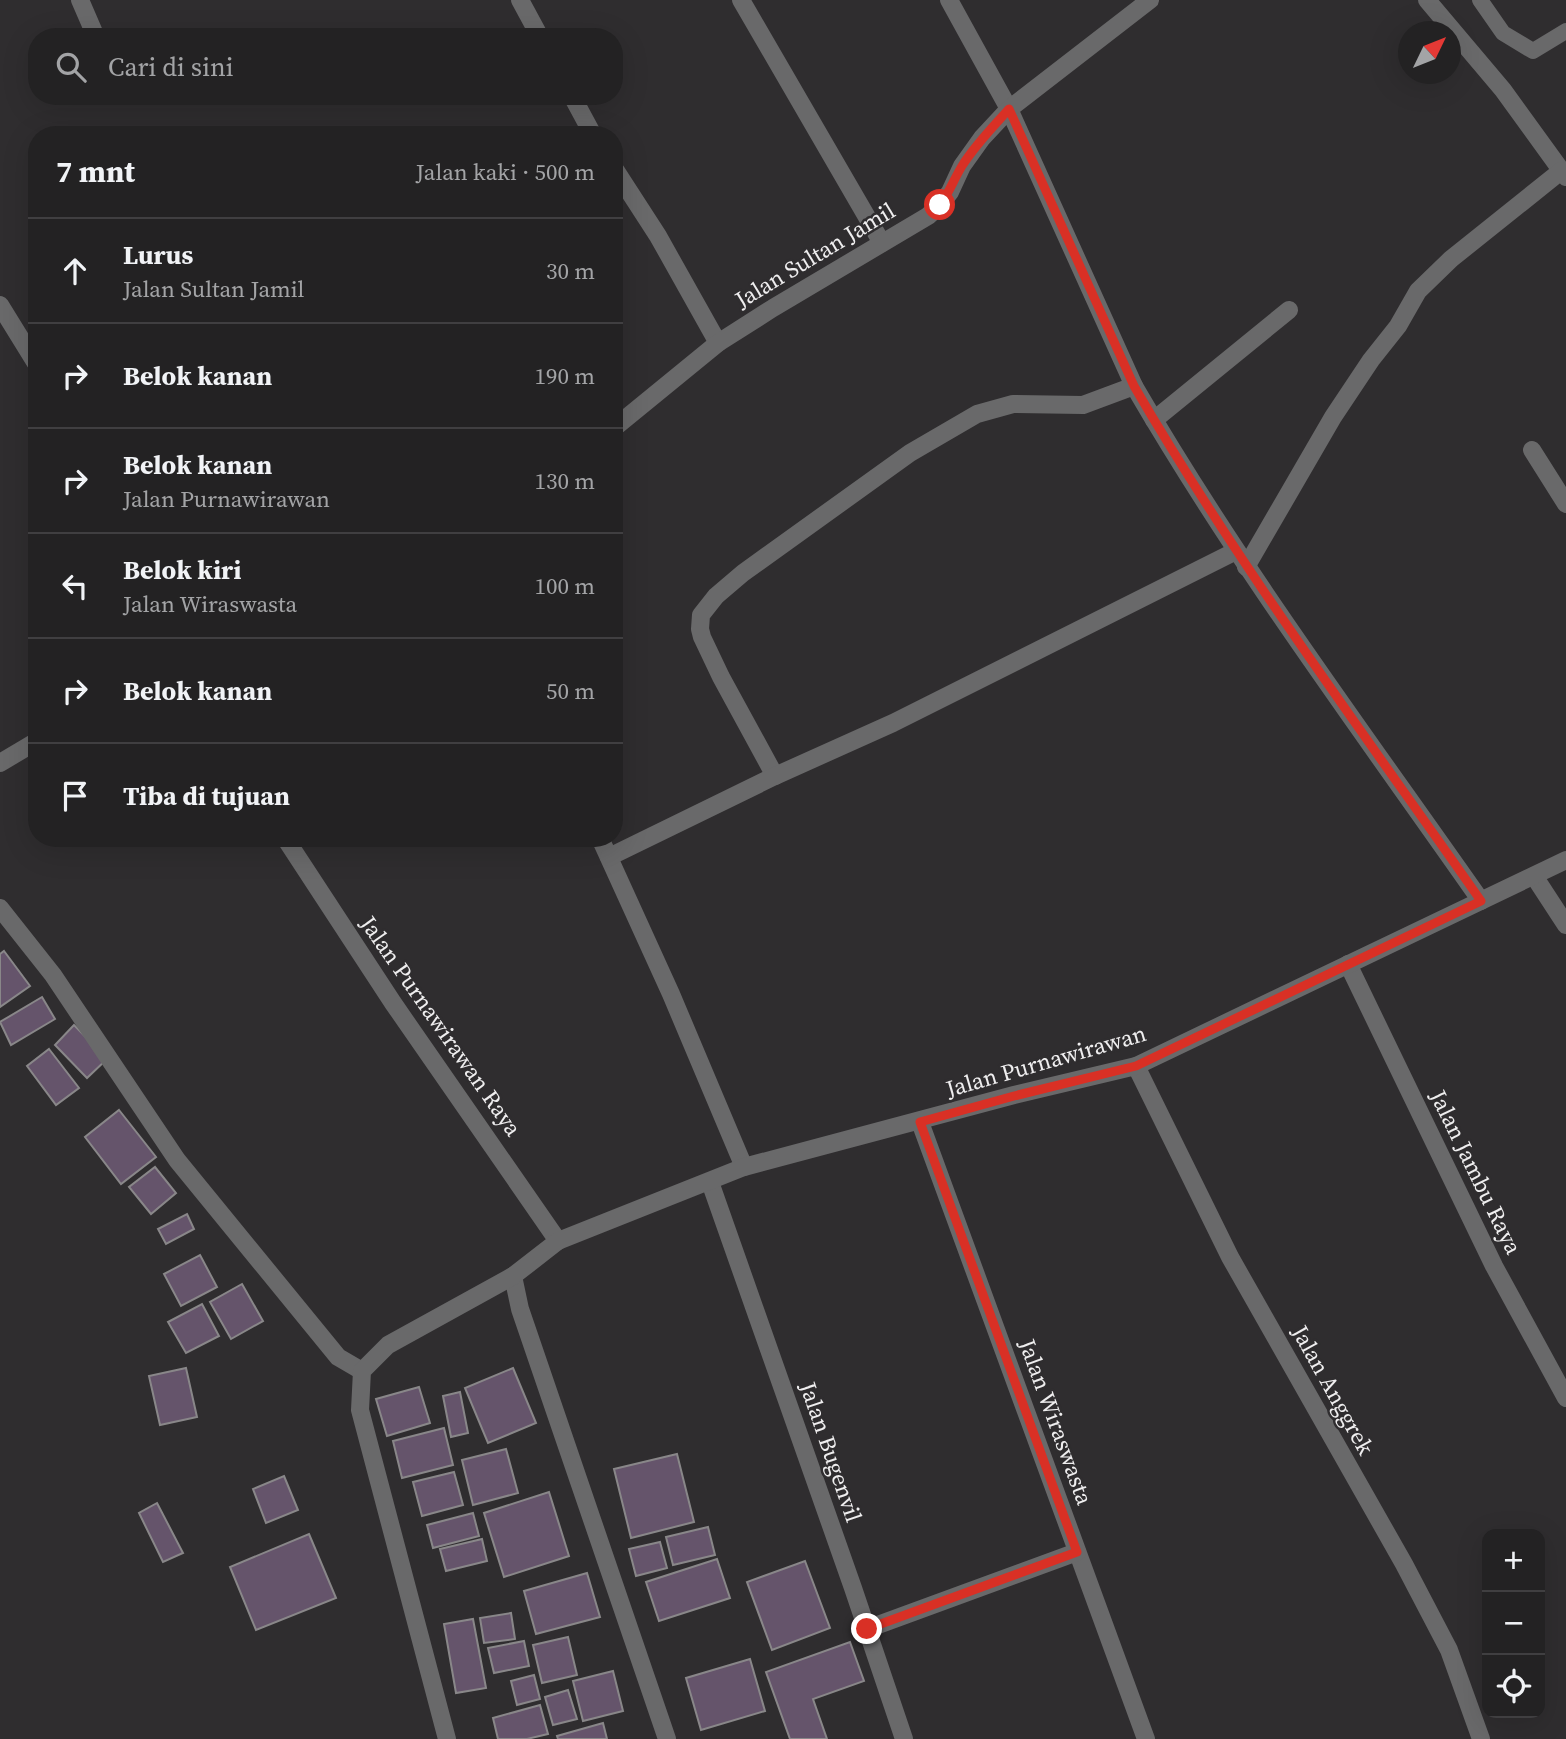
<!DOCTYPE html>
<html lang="id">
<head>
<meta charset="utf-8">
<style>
	:root { --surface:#232223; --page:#2b2a2b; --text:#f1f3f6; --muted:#a3a4a6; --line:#403f41 }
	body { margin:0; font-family:"Source Serif 4",serif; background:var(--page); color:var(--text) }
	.controls { position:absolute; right:21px; bottom:21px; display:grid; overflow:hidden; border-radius:14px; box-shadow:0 7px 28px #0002 }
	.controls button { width:63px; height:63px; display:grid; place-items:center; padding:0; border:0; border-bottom:2px solid var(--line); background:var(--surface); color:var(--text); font:35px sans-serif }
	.compass { position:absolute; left:1398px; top:21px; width:63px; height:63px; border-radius:50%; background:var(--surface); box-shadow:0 7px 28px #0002; rotate:47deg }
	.stop { position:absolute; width:21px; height:21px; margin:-16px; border:5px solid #d93025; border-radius:50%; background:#fff }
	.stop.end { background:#d93025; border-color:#fff; box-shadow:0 2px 7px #0008 }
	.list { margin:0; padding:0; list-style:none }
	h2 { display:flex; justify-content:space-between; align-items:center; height:91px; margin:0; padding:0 28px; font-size:30px }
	h2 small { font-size:23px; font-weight:400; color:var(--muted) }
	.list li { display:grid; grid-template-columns:46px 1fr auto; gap:21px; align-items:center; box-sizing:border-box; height:105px; padding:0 28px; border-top:2px solid var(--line) }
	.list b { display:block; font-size:26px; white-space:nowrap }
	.list p { margin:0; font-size:23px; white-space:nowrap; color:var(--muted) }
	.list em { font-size:23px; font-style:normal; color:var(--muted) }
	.icon { flex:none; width:38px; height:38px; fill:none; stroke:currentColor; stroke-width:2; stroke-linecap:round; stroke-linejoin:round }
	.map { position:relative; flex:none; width:1566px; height:1739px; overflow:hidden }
	.search { position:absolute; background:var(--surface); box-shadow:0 7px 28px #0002; left:28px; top:28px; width:595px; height:77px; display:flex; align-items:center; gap:18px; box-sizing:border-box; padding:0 24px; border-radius:28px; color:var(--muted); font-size:26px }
	.panel { position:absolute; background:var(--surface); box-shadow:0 7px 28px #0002; left:28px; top:126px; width:595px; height:721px; border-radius:28px }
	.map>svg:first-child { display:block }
</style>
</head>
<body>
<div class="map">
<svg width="1566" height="1739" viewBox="0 0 1566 1739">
	<rect width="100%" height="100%" fill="#2f2d2f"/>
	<g fill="#65546b" stroke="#898789" stroke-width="2">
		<path d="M4 951 30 986 0 1007V954Z"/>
		<path d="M42 997 55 1019 11 1045 0 1022Z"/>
		<path d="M74 1025 107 1059 87 1078 55 1045Z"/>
		<path d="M49 1049 79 1088 56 1105 27 1066Z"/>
		<path d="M119 1110 156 1157 121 1184 85 1137Z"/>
		<path d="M155 1167 176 1193 151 1214 129 1187Z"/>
		<path d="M187 1214 194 1229 166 1244 158 1229Z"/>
		<path d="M200 1255 217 1287 181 1306 164 1274Z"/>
		<path d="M242 1284 263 1321 231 1339 210 1302Z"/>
		<path d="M202 1304 219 1336 186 1353 168 1322Z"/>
		<path d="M186 1368 197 1417 160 1425 149 1376Z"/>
		<path d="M513 1368 536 1423 488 1443 465 1388Z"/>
		<path d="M419 1387 430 1423 387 1436 376 1399Z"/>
		<path d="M460 1392 468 1433 451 1437 443 1396Z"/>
		<path d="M444 1428 453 1465 402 1478 393 1441Z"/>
		<path d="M506 1449 518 1493 473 1505 462 1460Z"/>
		<path d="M677 1454 694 1522 631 1538 614 1469Z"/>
		<path d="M454 1472 463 1505 422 1516 413 1482Z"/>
		<path d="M284 1476 298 1510 266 1523 253 1489Z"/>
		<path d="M549 1492 569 1556 504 1577 484 1513Z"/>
		<path d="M157 1503 183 1553 163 1562 139 1513Z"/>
		<path d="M473 1513 479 1536 433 1548 427 1525Z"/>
		<path d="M708 1527 715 1555 673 1565 666 1537Z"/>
		<path d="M309 1534 336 1598 256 1630 230 1567Z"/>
		<path d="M482 1539 487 1561 446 1571 440 1549Z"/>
		<path d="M660 1542 667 1568 636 1576 629 1549Z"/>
		<path d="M717 1559 730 1598 659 1621 646 1582Z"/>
		<path d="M805 1561 830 1628 772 1650 747 1582Z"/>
		<path d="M587 1573 600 1617 536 1634 524 1591Z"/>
		<path d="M511 1613 515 1639 484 1643 480 1618Z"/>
		<path d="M473 1619 486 1688 456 1693 444 1624Z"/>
		<path d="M568 1637 577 1675 542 1683 533 1645Z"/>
		<path d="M524 1641 529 1666 494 1673 488 1648Z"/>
		<path d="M850 1642 864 1681 813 1699 827 1739H790L766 1672Z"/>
		<path d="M750 1659 765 1711 701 1730 686 1678Z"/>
		<path d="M613 1671 623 1711 583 1721 573 1681Z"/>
		<path d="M534 1675 540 1699 517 1705 511 1681Z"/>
		<path d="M568 1690 577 1719 553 1725 545 1697Z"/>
		<path d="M540 1705 548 1734 527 1739H498L493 1718Z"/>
		<path d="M603 1723 607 1739H558L557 1736Z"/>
	</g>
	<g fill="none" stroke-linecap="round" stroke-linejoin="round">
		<path stroke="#69696a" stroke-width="16" d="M1480 0 1503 33 1533 51 1566 31"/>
		<g stroke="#69696a" stroke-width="18">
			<path d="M80 0 96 37"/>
			<path d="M520 0 540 37"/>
			<path d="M741 0 882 243"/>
			<path d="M949 0 1009 109 1134 386C1238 565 1362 731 1481 901"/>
			<path d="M1427 0 1503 90 1566 177"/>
			<path d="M572 96 593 135"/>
			<path d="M614 168 658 236 718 343"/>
			<path d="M1154 420 1289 310"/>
			<path d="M614 428 718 343 773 308 928 216 940 205 950 192 962 166 982 138 1009 109 1150 0"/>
			<path d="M1532 450 1566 504"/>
			<path d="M1246 567 1333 417 1371 360 1398 326 1418 291 1451 259 1561 171"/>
			<path d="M0 763 37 741"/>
			<path d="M775 776 721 677 702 637 700 629 701 615 716 596 743 573 910 453 977 414 1013 404 1083 405 1134 386"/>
			<path d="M600 838 671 994 744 1167"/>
			<path d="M609 857 775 776 893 723 1236 551"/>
			<path d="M1534 876 1566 925"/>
			<path d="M0 908 53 975 177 1160 338 1357 362 1371"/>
			<path d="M1348 964 1494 1266 1566 1398"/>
			<path d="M1136 1066 1230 1257 1404 1564 1449 1650 1481 1739"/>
			<path d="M920 1122 1146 1739"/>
			<path d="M710 1182 853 1588 904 1739"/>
			<path d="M513 1276 520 1309 667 1739"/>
			<path d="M867 1629 1077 1552"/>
		</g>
		<g stroke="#69696a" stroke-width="18">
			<path d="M0 305 37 365"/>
			<path d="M285 838 393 1003 558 1241"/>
			<path d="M447 1739 360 1410 362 1371 388 1345 513 1276 558 1241 744 1167 1014 1095 1136 1066 1566 860"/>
		</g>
	</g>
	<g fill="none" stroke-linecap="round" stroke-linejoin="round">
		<path stroke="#d93025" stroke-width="9" d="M867 1629 1077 1552 920 1122 1014 1096 1136 1066 1481 901C1362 731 1238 565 1134 386L1009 109C993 127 975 145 962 166 954 179 949 193 940 205"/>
	</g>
	<g text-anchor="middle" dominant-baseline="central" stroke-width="5" stroke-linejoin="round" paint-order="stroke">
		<g font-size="23" fill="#efeeef" stroke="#2f2d2f">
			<text transform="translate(815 255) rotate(-31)">Jalan Sultan Jamil</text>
			<text transform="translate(441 1026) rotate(55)">Jalan Purnawirawan Raya</text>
			<text transform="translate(1046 1061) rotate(-16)">Jalan Purnawirawan</text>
			<text transform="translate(1476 1172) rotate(64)">Jalan Jambu Raya</text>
			<text transform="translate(1333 1390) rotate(61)">Jalan Anggrek</text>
			<text transform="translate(1056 1422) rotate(70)">Jalan Wiraswasta</text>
			<text transform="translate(831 1452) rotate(71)">Jalan Bugenvil</text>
		</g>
	</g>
</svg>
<div class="controls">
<button>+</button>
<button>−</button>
<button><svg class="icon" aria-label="locate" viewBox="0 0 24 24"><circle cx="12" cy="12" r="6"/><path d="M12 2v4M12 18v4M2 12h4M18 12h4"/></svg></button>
</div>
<svg class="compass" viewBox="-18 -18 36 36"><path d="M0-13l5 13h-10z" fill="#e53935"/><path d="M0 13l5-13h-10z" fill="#a3a4a6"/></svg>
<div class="stop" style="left:940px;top:205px"></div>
<div class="stop end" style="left:867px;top:1629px"></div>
<div class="search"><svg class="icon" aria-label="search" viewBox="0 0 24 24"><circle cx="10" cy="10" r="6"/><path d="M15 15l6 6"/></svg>Cari di sini</div>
<section class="panel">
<h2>7 mnt<small>Jalan kaki · 500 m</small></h2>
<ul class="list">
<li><svg class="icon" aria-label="ahead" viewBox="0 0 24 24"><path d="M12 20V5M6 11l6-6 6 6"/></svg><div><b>Lurus</b><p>Jalan Sultan Jamil</p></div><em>30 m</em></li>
<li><svg class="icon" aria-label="right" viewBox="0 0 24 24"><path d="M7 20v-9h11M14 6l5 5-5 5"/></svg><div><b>Belok kanan</b></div><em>190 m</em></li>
<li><svg class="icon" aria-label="right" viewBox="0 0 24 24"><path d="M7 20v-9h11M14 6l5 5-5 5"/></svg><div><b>Belok kanan</b><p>Jalan Purnawirawan</p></div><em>130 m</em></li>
<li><svg class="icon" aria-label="left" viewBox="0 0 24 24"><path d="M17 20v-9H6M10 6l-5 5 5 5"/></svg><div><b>Belok kiri</b><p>Jalan Wiraswasta</p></div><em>100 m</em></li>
<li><svg class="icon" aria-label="right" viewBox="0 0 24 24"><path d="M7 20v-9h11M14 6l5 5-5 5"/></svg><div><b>Belok kanan</b></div><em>50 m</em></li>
<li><svg class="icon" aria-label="arrive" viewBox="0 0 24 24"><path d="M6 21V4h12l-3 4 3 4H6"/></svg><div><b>Tiba di tujuan</b></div></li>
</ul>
</section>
</div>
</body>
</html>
